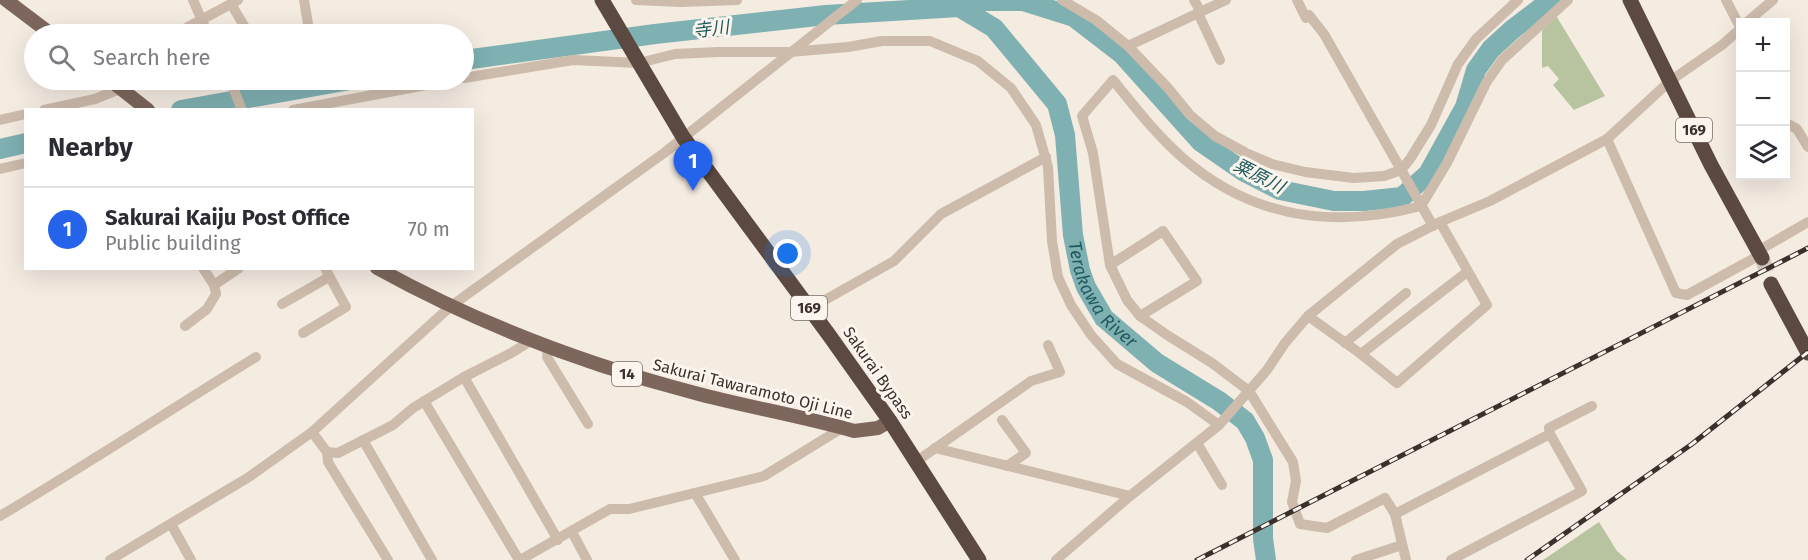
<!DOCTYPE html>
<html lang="en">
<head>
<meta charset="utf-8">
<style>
	:root { --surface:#fff; --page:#f2f2f3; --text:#2b2b33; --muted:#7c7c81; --line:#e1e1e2; --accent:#2563eb }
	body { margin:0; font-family:"Fira Sans","Noto Sans JP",sans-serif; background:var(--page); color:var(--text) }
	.controls { position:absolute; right:18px; top:18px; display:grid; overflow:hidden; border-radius:0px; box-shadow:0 6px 24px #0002 }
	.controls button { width:54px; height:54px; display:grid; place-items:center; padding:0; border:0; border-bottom:2px solid var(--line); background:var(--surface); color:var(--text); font:30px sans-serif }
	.you { position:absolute; left:788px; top:254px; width:21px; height:21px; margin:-15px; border:4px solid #fff; border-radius:50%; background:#1a73e8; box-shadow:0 0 0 9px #1a73e833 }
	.badge { display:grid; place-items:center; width:39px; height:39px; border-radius:50%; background:var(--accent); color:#fff; font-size:20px; font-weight:700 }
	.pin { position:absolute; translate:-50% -50px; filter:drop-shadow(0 2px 3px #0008) }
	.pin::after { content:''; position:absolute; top:32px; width:21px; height:18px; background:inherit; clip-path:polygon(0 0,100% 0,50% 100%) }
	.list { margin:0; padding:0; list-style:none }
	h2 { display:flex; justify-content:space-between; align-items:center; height:78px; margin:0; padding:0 24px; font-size:26px }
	h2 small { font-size:20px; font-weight:400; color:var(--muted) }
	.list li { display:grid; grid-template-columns:39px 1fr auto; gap:18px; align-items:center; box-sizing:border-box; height:84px; padding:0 24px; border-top:2px solid var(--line) }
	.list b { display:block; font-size:22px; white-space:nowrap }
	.list p { margin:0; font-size:20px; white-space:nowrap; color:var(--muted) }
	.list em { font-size:20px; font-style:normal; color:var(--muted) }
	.icon { flex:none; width:33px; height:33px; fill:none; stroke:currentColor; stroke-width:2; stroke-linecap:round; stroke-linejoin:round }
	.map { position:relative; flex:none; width:1808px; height:560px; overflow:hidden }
	.search { position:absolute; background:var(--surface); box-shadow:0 6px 24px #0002; left:24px; top:24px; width:450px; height:66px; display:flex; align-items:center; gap:15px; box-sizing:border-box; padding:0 21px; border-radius:33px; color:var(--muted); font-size:22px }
	.panel { position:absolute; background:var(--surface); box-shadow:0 6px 24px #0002; left:24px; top:108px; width:450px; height:162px; border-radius:0px }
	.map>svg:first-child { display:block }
</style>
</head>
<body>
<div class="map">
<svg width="1808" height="560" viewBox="0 0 1808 560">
	<rect width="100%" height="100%" fill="#f4ebe1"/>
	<g fill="#b8c4a0">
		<path d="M1555 14 1605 96 1574 110 1553 85 1559 79 1548 66 1542 68V31Z"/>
		<path d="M1599 522 1617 551 1627 560H1543Z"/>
	</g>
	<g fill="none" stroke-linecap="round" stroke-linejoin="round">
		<g stroke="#7fb0b2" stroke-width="20">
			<path id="s1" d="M959 7 994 28 1057 104 1065 135 1073 235 1080 270 1086 287 1104 318 1157 363 1219 401 1245 421 1255 438 1263 460V539L1266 560"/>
			<path d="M464 60 655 34 826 15 959 7 983 1H1023L1074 17 1122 54 1201 142 1243 171 1280 190 1334 201H1364L1402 197 1428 174 1465 107 1476 70 1491 49 1513 29 1551 0"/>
			<path d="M181 110 350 80"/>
			<path d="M0 149 26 143"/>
		</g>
		<path stroke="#cfc6bd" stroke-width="15" stroke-dasharray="15 8" stroke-linecap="butt" d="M1762 258 1771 284"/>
		<g stroke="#cdbbac" stroke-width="10">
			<path d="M193 0 208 34"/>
			<path d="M304 0 308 24"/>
			<path d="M636 0 681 2"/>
			<path d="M682 0 681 2 737 0"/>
			<path d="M1062 0 1096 20 1128 46 1168 88 1190 115 1215 136 1246 153 1272 164 1305 172 1354 178 1384 176 1401 170 1410 159 1431 125 1458 64 1476 39 1518 0"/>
			<path d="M1194 0 1201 12"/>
			<path d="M1297 0 1306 18 1309 15 1324 34 1433 226"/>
			<path d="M1726 0 1740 27"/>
			<path d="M231 4 249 34"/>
			<path d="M1198 13 1220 60"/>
			<path d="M1747 22 1773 0"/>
			<path d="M175 34 238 0"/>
			<path d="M266 34 280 32"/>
			<path d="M1128 46 1226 0"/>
			<path d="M464 78 573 60 639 63 675 54 718 52H790L848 47 882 41H930L978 61 1011 88 1036 125 1048 167 1052 241 1058 277 1071 305 1091 335 1117 364 1187 402 1219 425"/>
			<path d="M230 80 242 110"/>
			<path d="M44 110 95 99 122 88"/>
			<path d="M293 110 453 80"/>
			<path d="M0 120 26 114"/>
			<path d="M1786 123 1797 129 1808 147"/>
			<path d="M1607 139 1676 293 1687 295 1760 255"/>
			<path d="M0 169 26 163"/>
			<path d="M1758 251 1808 222"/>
			<path d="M1110 265 1163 231 1197 281 1140 316"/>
			<path d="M203 268 214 285 239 268"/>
			<path d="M282 304 329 277"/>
			<path d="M809 309 894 261 941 214 1046 157"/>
			<path d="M1308 316 1361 354 1467 272"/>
			<path d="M185 326 207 309 216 294 214 285"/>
			<path d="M303 333 346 307 325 268"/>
			<path d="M1345 343 1406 293"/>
			<path d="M548 348 547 357 588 424"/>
			<path d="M1361 354 1397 383 1487 305 1440 222"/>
			<path d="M464 377 558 540"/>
			<path d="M424 401 519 560"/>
			<path d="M1002 420 1026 453 1007 466"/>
			<path d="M312 432 327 452 338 453 393 425 413 408 464 377 513 352 530 341"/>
			<path d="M1550 434 1549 428 1592 406"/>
			<path d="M363 440 432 560"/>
			<path d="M1197 443 1222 485"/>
			<path d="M935 448 1130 496"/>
			<path d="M327 452 328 462 388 560"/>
			<path d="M917 461 1031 381 1060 372 1048 345"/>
			<path d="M695 493 735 560"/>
			<path d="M1395 514 1550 434 1582 491 1451 560"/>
			<path d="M0 516C86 465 170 410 256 357"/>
			<path d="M171 524 191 560"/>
			<path d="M572 532 587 560"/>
			<path d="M110 560 249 477 312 432 451 306 664 153 857 0"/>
			<path d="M520 560 610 509H629L764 476 842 428"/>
			<path d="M1056 560 1130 496 1219 425 1267 370 1285 343 1308 316 1397 244 1440 222 1490 201 1607 139 1670 81 1722 45 1740 29"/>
			<path d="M1356 560 1402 545"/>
			<path d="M1406 560 1395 514 1385 498 1327 528 1300 524 1292 502 1296 481 1293 462 1249 391 1212 363 1167 335 1140 316 1127 300 1110 265 1093 153 1082 116 1113 80C1135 107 1157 136 1184 159 1254 219 1334 229 1421 206L1447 163 1486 83 1502 60 1568 0"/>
		</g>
		<g stroke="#7d675c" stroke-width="14">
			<path d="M6 0 51 34"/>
			<path d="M110 80 148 110"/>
			<path d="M377 268C478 324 584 364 695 393 747 407 802 416 854 431L878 428 890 421"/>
		</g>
		<g stroke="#5c4a42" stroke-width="15">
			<path d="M602 0 683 137 829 335 890 421 979 560"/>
			<path d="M1630 0 1711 165 1762 258"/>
			<path d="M1771 284 1808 353"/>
		</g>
		<defs>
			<g id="rail">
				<path d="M1197 560 1808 248"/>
				<path d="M1527 560 1692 444 1808 352"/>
			</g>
		</defs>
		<use href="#rail" stroke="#3b302b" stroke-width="5"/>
		<use href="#rail" stroke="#fbf5ee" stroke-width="3" stroke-dasharray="9" stroke-linecap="butt"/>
	</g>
	<g text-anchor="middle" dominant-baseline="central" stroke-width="6" stroke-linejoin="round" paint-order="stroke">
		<g fill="#fbf5ee" stroke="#756b66" stroke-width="1.5">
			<rect x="1676" y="118" width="36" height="24" rx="4.5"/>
			<rect x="791" y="296" width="36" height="24" rx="4.5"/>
			<rect x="612" y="362" width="30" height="24" rx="4.5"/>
		</g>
		<g font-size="15" font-weight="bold" fill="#3b302b">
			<text x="1694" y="130">169</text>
			<text x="809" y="308">169</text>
			<text x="627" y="374">14</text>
		</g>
		<g font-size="16" fill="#3b302b" stroke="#fbf5ee">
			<text transform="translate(878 373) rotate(55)">Sakurai Bypass</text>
			<text transform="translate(753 389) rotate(14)">Sakurai Tawaramoto Oji Line</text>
		</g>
		<g font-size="18" font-style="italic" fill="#1f5a5e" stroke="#fbf5ee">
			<text transform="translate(711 29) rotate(-7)">寺川</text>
			<text transform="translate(1259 176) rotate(27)">粟原川</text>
			<text stroke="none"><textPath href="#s1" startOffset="340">Terakawa River</textPath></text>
		</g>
	</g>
</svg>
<div class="controls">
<button>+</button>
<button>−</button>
<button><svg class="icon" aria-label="layers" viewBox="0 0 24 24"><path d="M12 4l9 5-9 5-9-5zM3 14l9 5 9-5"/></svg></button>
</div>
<div class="you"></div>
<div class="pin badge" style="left:693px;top:191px">1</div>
<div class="search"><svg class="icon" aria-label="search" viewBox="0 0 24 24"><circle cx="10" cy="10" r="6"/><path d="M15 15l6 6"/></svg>Search here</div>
<section class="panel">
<h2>Nearby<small></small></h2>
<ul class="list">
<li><span class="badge">1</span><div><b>Sakurai Kaiju Post Office</b><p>Public building</p></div><em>70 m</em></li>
</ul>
</section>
</div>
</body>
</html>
